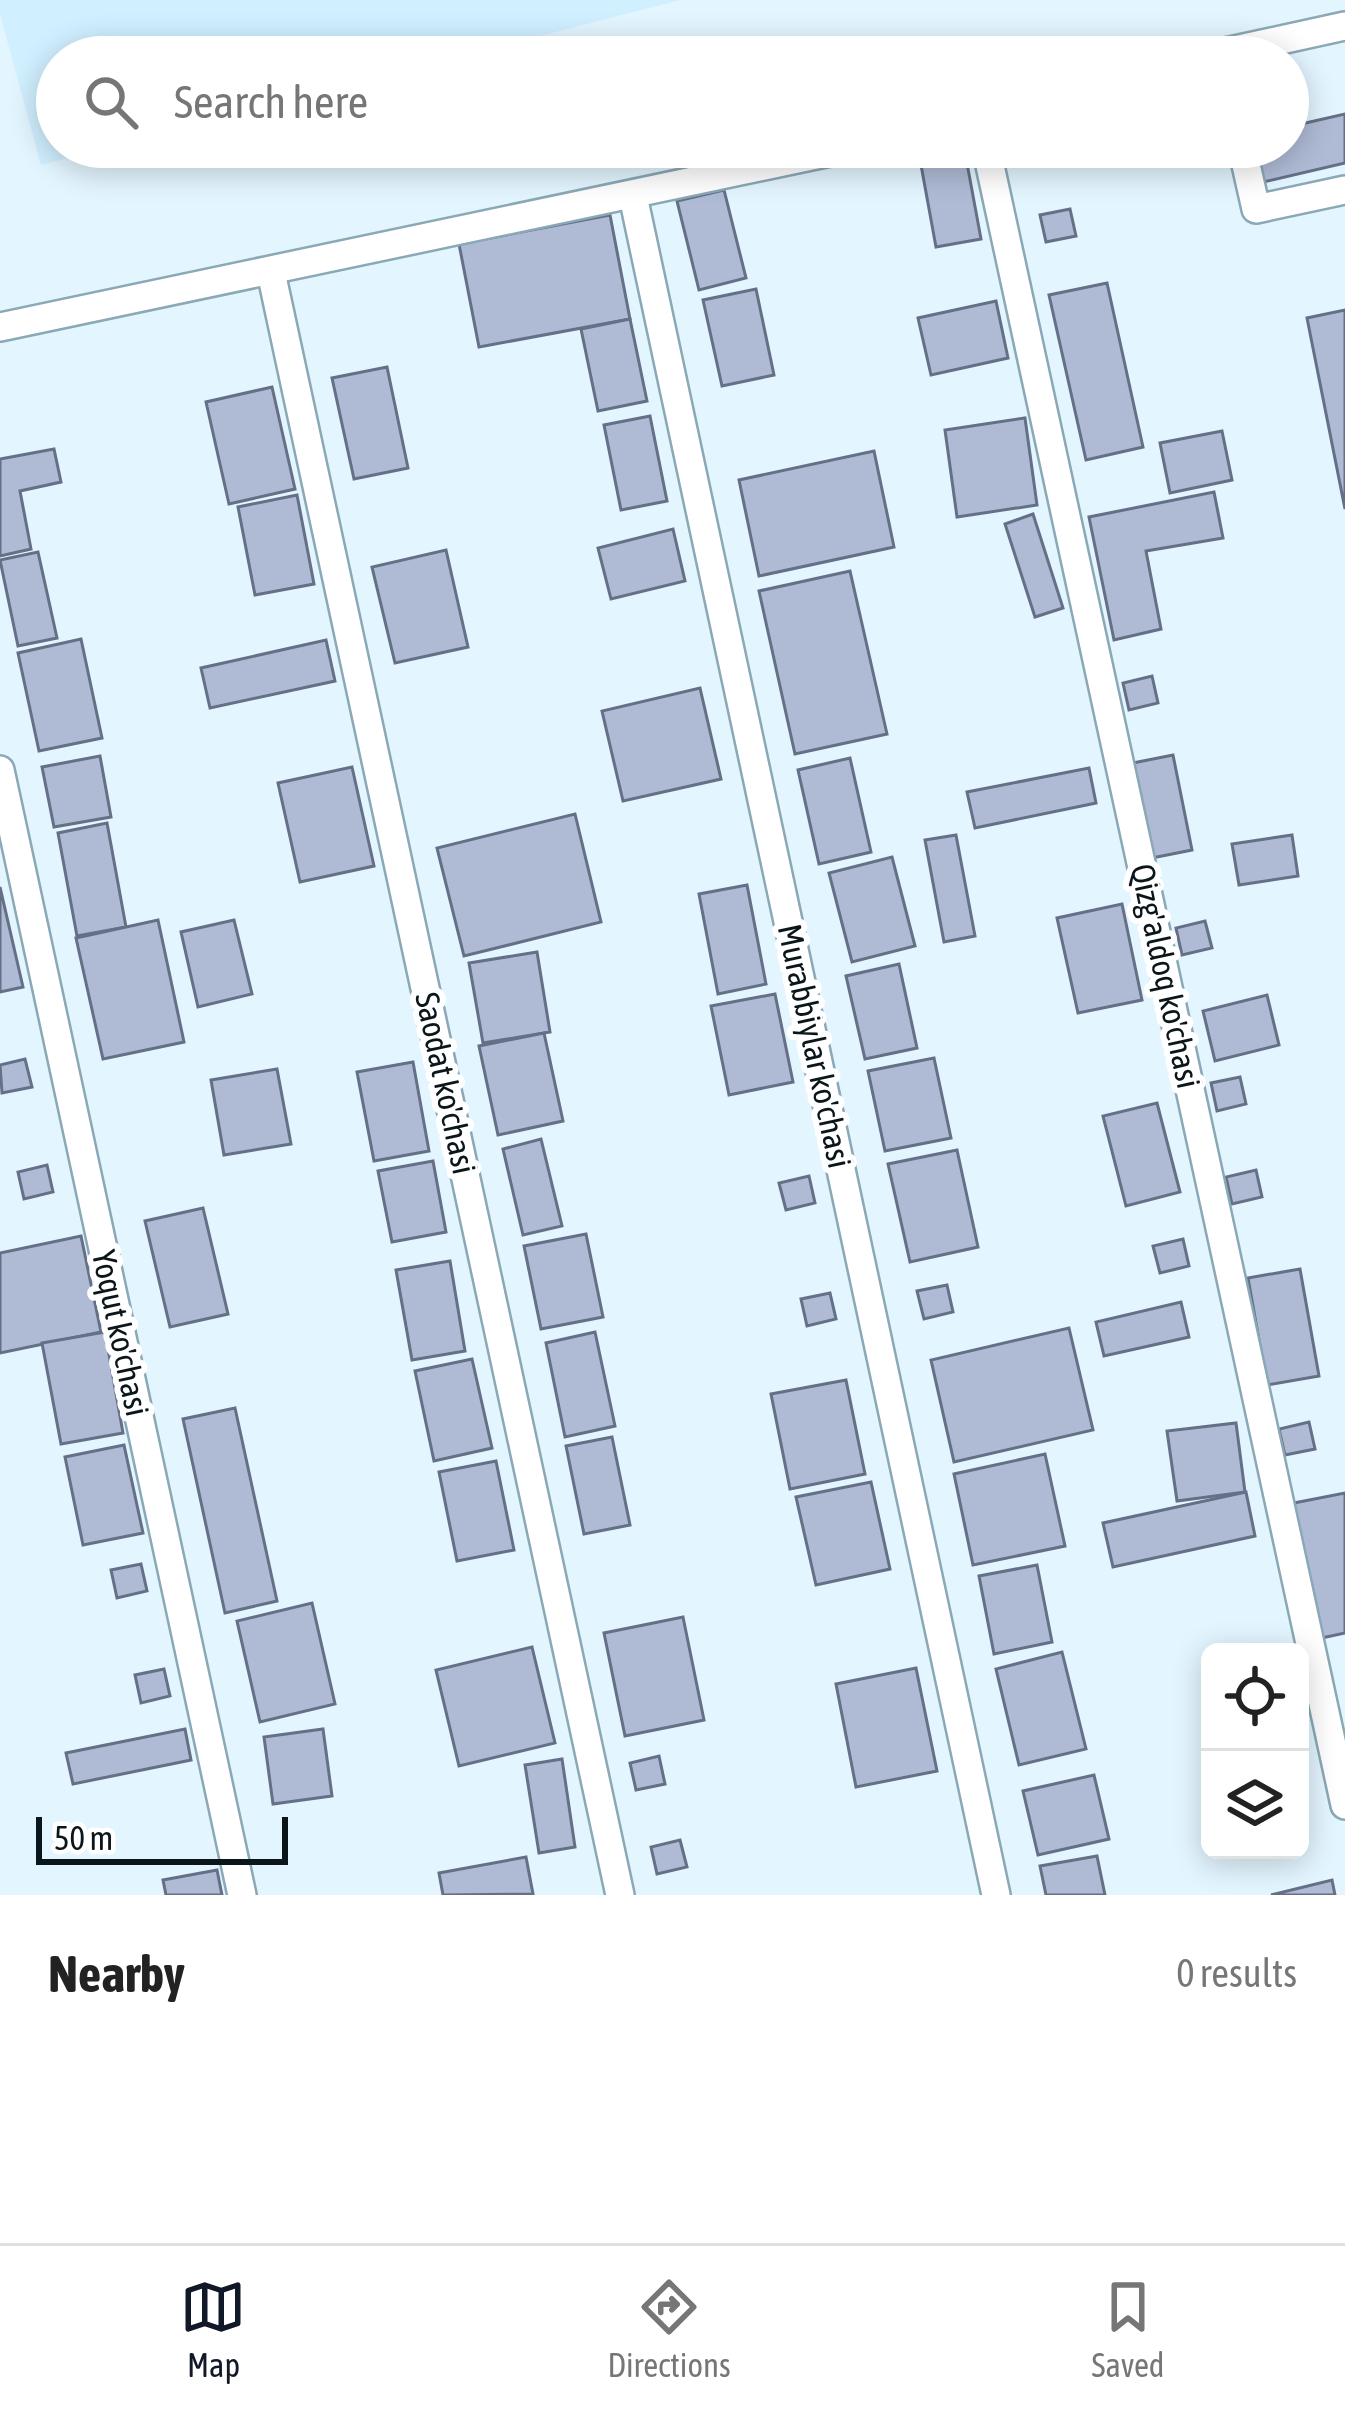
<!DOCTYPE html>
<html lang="en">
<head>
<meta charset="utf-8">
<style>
	:root { --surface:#fff; --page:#f6f6f6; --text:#222; --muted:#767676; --line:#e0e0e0; --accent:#111827 }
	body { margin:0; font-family:"Asap Condensed",sans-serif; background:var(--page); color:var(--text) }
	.controls { position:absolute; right:36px; bottom:36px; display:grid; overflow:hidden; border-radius:18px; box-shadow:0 6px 30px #0003 }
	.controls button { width:108px; height:108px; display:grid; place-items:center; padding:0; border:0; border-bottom:3px solid var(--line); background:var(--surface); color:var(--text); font:60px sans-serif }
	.scale { position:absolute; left:36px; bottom:30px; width:252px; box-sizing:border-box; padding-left:12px; border:6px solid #0b161b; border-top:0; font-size:33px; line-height:42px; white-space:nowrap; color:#0b161b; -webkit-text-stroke:9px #fff; paint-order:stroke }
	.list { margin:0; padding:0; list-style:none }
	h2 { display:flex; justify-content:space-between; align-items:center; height:156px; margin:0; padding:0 48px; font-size:51px }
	h2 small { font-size:39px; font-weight:400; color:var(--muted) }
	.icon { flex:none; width:66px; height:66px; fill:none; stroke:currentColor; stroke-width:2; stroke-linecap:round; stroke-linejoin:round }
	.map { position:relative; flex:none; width:1345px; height:1895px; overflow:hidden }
	.search { position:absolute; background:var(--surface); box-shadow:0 6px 30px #0003; left:36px; right:36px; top:36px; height:132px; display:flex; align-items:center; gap:30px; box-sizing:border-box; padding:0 42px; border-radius:66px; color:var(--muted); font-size:45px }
	.sheet { height:348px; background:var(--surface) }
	nav { display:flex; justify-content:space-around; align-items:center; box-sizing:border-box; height:168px; border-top:3px solid var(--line); background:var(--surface); font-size:33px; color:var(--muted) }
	nav a { display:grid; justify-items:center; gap:6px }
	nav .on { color:var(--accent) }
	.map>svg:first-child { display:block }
</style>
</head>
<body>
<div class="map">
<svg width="1345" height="1895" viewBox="0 0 1345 1895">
	<rect width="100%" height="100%" fill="#e3f5ff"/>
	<path fill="#d0efff" d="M0 0H680L459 57H57V147H111L41 165 0 14Z"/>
	<g fill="#afbbd5" stroke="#657087" stroke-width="3">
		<path d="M1345 114V163L1259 183 1251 147H1288V127Z"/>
		<path d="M964 147 981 239 936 247 919 154Z"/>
		<path d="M724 190 746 278 699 290 677 201Z"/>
		<path d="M1070 209 1076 236 1046 242 1040 215Z"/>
		<path d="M610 215 630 319 479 347 459 244Z"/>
		<path d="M1107 283 1143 447 1086 460 1049 295Z"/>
		<path d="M756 289 774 375 722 386 703 300Z"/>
		<path d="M996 301 1008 358 931 375 918 318Z"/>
		<path d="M1345 310V509L1307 318Z"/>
		<path d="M630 319 647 401 598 411 581 329Z"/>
		<path d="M387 367 408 468 354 479 332 378Z"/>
		<path d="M272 387 295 489 229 504 206 402Z"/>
		<path d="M650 416 667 501 621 510 604 425Z"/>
		<path d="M1025 418 1037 505 957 517 945 430Z"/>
		<path d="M1222 431 1232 480 1170 493 1160 443Z"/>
		<path d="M54 449 61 482 20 491 31 549 0 556V459Z"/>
		<path d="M874 451 894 547 759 576 739 480Z"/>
		<path d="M1214 492 1223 538 1146 551 1161 629 1114 640 1089 517Z"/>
		<path d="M297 495 314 584 255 595 238 507Z"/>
		<path d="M1033 514 1063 608 1035 617 1005 524Z"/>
		<path d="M673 529 685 581 611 599 598 548Z"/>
		<path d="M446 550 468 647 395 663 372 567Z"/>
		<path d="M38 552 57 638 18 646 0 560Z"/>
		<path d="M850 571 887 734 795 754 759 591Z"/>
		<path d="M81 639 102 738 39 751 18 653Z"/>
		<path d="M326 640 335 681 210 708 201 668Z"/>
		<path d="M1152 676 1158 703 1129 710 1123 683Z"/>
		<path d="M700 688 721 779 623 801 602 711Z"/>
		<path d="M1173 755 1192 850 1152 858 1133 763Z"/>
		<path d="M100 756 111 817 54 827 42 767Z"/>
		<path d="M850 758 871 852 819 864 798 770Z"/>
		<path d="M352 767 374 866 300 882 278 783Z"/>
		<path d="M1089 768 1096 803 975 828 967 792Z"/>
		<path d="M575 814 601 922 464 956 437 848Z"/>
		<path d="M107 823 126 927 77 936 58 833Z"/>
		<path d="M956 835 975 936 944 942 925 840Z"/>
		<path d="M1292 835 1298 876 1239 885 1232 844Z"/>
		<path d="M892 857 915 946 852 962 829 873Z"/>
		<path d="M747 885 766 984 718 994 699 894Z"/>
		<path d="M0 887 23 987 0 992Z"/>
		<path d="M1122 904 1142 1000 1078 1013 1057 918Z"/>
		<path d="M158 920 184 1042 103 1059 76 938Z"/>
		<path d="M234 920 252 994 198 1007 181 932Z"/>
		<path d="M1205 921 1212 948 1182 955 1176 928Z"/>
		<path d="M537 952 550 1032 483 1043 469 963Z"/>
		<path d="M899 964 917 1048 865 1059 846 976Z"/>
		<path d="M775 994 793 1082 729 1095 711 1006Z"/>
		<path d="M1267 995 1279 1045 1215 1061 1203 1011Z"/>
		<path d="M544 1033 563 1121 498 1135 479 1046Z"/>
		<path d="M934 1058 951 1138 885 1151 868 1071Z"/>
		<path d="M25 1059 32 1087 2 1093 0 1065Z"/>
		<path d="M413 1062 429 1151 374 1161 357 1072Z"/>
		<path d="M277 1069 291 1144 224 1155 211 1080Z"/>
		<path d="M1240 1077 1246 1104 1217 1111 1211 1083Z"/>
		<path d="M1157 1103 1180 1192 1126 1206 1103 1116Z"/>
		<path d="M541 1139 562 1226 523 1235 503 1149Z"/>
		<path d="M957 1150 978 1247 910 1262 888 1164Z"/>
		<path d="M433 1161 446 1232 392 1242 378 1171Z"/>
		<path d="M47 1165 53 1192 24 1199 18 1172Z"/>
		<path d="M1256 1170 1262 1197 1232 1204 1226 1177Z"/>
		<path d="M809 1176 815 1203 786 1210 779 1183Z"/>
		<path d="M203 1208 228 1314 170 1327 145 1221Z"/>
		<path d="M586 1234 603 1317 541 1329 524 1246Z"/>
		<path d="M81 1236 101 1332 0 1353V1253Z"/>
		<path d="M1183 1239 1189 1266 1160 1273 1153 1246Z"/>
		<path d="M450 1261 465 1351 412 1360 396 1270Z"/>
		<path d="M1300 1269 1319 1376 1267 1385 1248 1278Z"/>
		<path d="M947 1285 953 1312 924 1319 917 1291Z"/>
		<path d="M830 1293 836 1319 807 1326 801 1299Z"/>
		<path d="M1181 1302 1189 1337 1104 1356 1096 1322Z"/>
		<path d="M1069 1328 1093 1430 954 1462 931 1360Z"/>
		<path d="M105 1332 123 1433 61 1444 42 1343Z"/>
		<path d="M595 1332 615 1426 565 1437 546 1343Z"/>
		<path d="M472 1359 492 1448 434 1461 415 1371Z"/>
		<path d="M846 1380 865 1474 790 1489 771 1394Z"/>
		<path d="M235 1408 277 1601 225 1613 183 1419Z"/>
		<path d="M1309 1422 1315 1449 1285 1455 1279 1429Z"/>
		<path d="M1236 1423 1245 1492 1177 1501 1167 1431Z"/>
		<path d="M612 1437 630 1525 584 1534 566 1446Z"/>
		<path d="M124 1445 143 1533 83 1545 65 1457Z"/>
		<path d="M1045 1454 1065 1546 973 1565 954 1474Z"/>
		<path d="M496 1461 514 1550 457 1561 439 1472Z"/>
		<path d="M871 1482 890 1569 816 1585 796 1497Z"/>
		<path d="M1246 1492 1255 1536 1113 1567 1103 1523Z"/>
		<path d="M1345 1493V1633L1322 1638 1294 1503Z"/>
		<path d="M141 1564 147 1591 117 1598 111 1570Z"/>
		<path d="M1037 1565 1052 1642 994 1654 979 1576Z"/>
		<path d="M312 1603 335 1704 260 1722 237 1621Z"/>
		<path d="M683 1617 704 1720 625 1736 604 1633Z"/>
		<path d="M532 1647 555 1743 459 1766 436 1670Z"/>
		<path d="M1062 1652 1086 1749 1019 1765 996 1669Z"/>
		<path d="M916 1668 937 1771 856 1787 836 1684Z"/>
		<path d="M164 1669 170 1696 141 1703 135 1675Z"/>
		<path d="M185 1729 191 1760 73 1784 66 1753Z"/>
		<path d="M323 1729 332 1796 273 1804 264 1737Z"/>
		<path d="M659 1756 665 1784 636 1790 630 1763Z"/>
		<path d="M562 1759 575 1847 539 1853 525 1765Z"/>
		<path d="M1094 1775 1109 1839 1038 1855 1023 1791Z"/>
		<path d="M680 1840 687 1867 657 1874 651 1847Z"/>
		<path d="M1097 1856 1105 1895H1046L1040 1866Z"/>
		<path d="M526 1857 533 1894 443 1895 439 1873Z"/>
		<path d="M217 1870 222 1895H166L163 1880Z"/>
		<path d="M1332 1880 1335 1895H1271Z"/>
	</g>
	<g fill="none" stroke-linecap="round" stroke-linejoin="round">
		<defs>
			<g id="minor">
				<path d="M1221 53 1345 26"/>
				<path d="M986 147 1345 1805"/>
				<path d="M1242 147 1256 209 1345 190"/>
				<path d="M633 196 996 1895"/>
				<path d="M271 272 620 1895"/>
				<path d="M0 327 854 147"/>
				<path d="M0 770 242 1895"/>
			</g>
		</defs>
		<use href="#minor" stroke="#8ba8b7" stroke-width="32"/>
		<use href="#minor" stroke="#fff" stroke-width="27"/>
	</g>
	<g text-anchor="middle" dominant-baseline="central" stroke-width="12" stroke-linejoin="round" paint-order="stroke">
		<g font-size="33" fill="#0b161b" stroke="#fff">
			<text transform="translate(1166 976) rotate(78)">Qizg'aldoq ko'chasi</text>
			<text transform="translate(815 1046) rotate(78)">Murabbiylar ko'chasi</text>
			<text transform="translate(446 1083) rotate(78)">Saodat ko'chasi</text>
			<text transform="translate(121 1333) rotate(78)">Yoqut ko'chasi</text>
		</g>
	</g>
</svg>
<div class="controls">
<button><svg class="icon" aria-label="locate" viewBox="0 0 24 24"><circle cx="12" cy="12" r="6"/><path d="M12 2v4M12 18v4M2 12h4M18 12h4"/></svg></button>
<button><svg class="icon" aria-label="layers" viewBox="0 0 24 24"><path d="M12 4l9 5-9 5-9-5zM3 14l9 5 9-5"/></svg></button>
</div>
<div class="scale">50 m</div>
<div class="search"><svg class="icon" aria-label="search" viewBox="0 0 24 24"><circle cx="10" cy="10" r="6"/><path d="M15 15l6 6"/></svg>Search here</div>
</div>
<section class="sheet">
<h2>Nearby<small>0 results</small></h2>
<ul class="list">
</ul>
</section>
<nav>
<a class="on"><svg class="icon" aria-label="map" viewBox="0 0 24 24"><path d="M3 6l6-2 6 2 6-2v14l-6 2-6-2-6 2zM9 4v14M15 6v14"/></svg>Map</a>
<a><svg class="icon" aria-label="directions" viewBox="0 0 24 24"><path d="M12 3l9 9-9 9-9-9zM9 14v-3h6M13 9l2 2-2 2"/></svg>Directions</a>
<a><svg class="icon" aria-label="saved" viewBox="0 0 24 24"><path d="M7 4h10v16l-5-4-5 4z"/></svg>Saved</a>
</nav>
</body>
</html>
